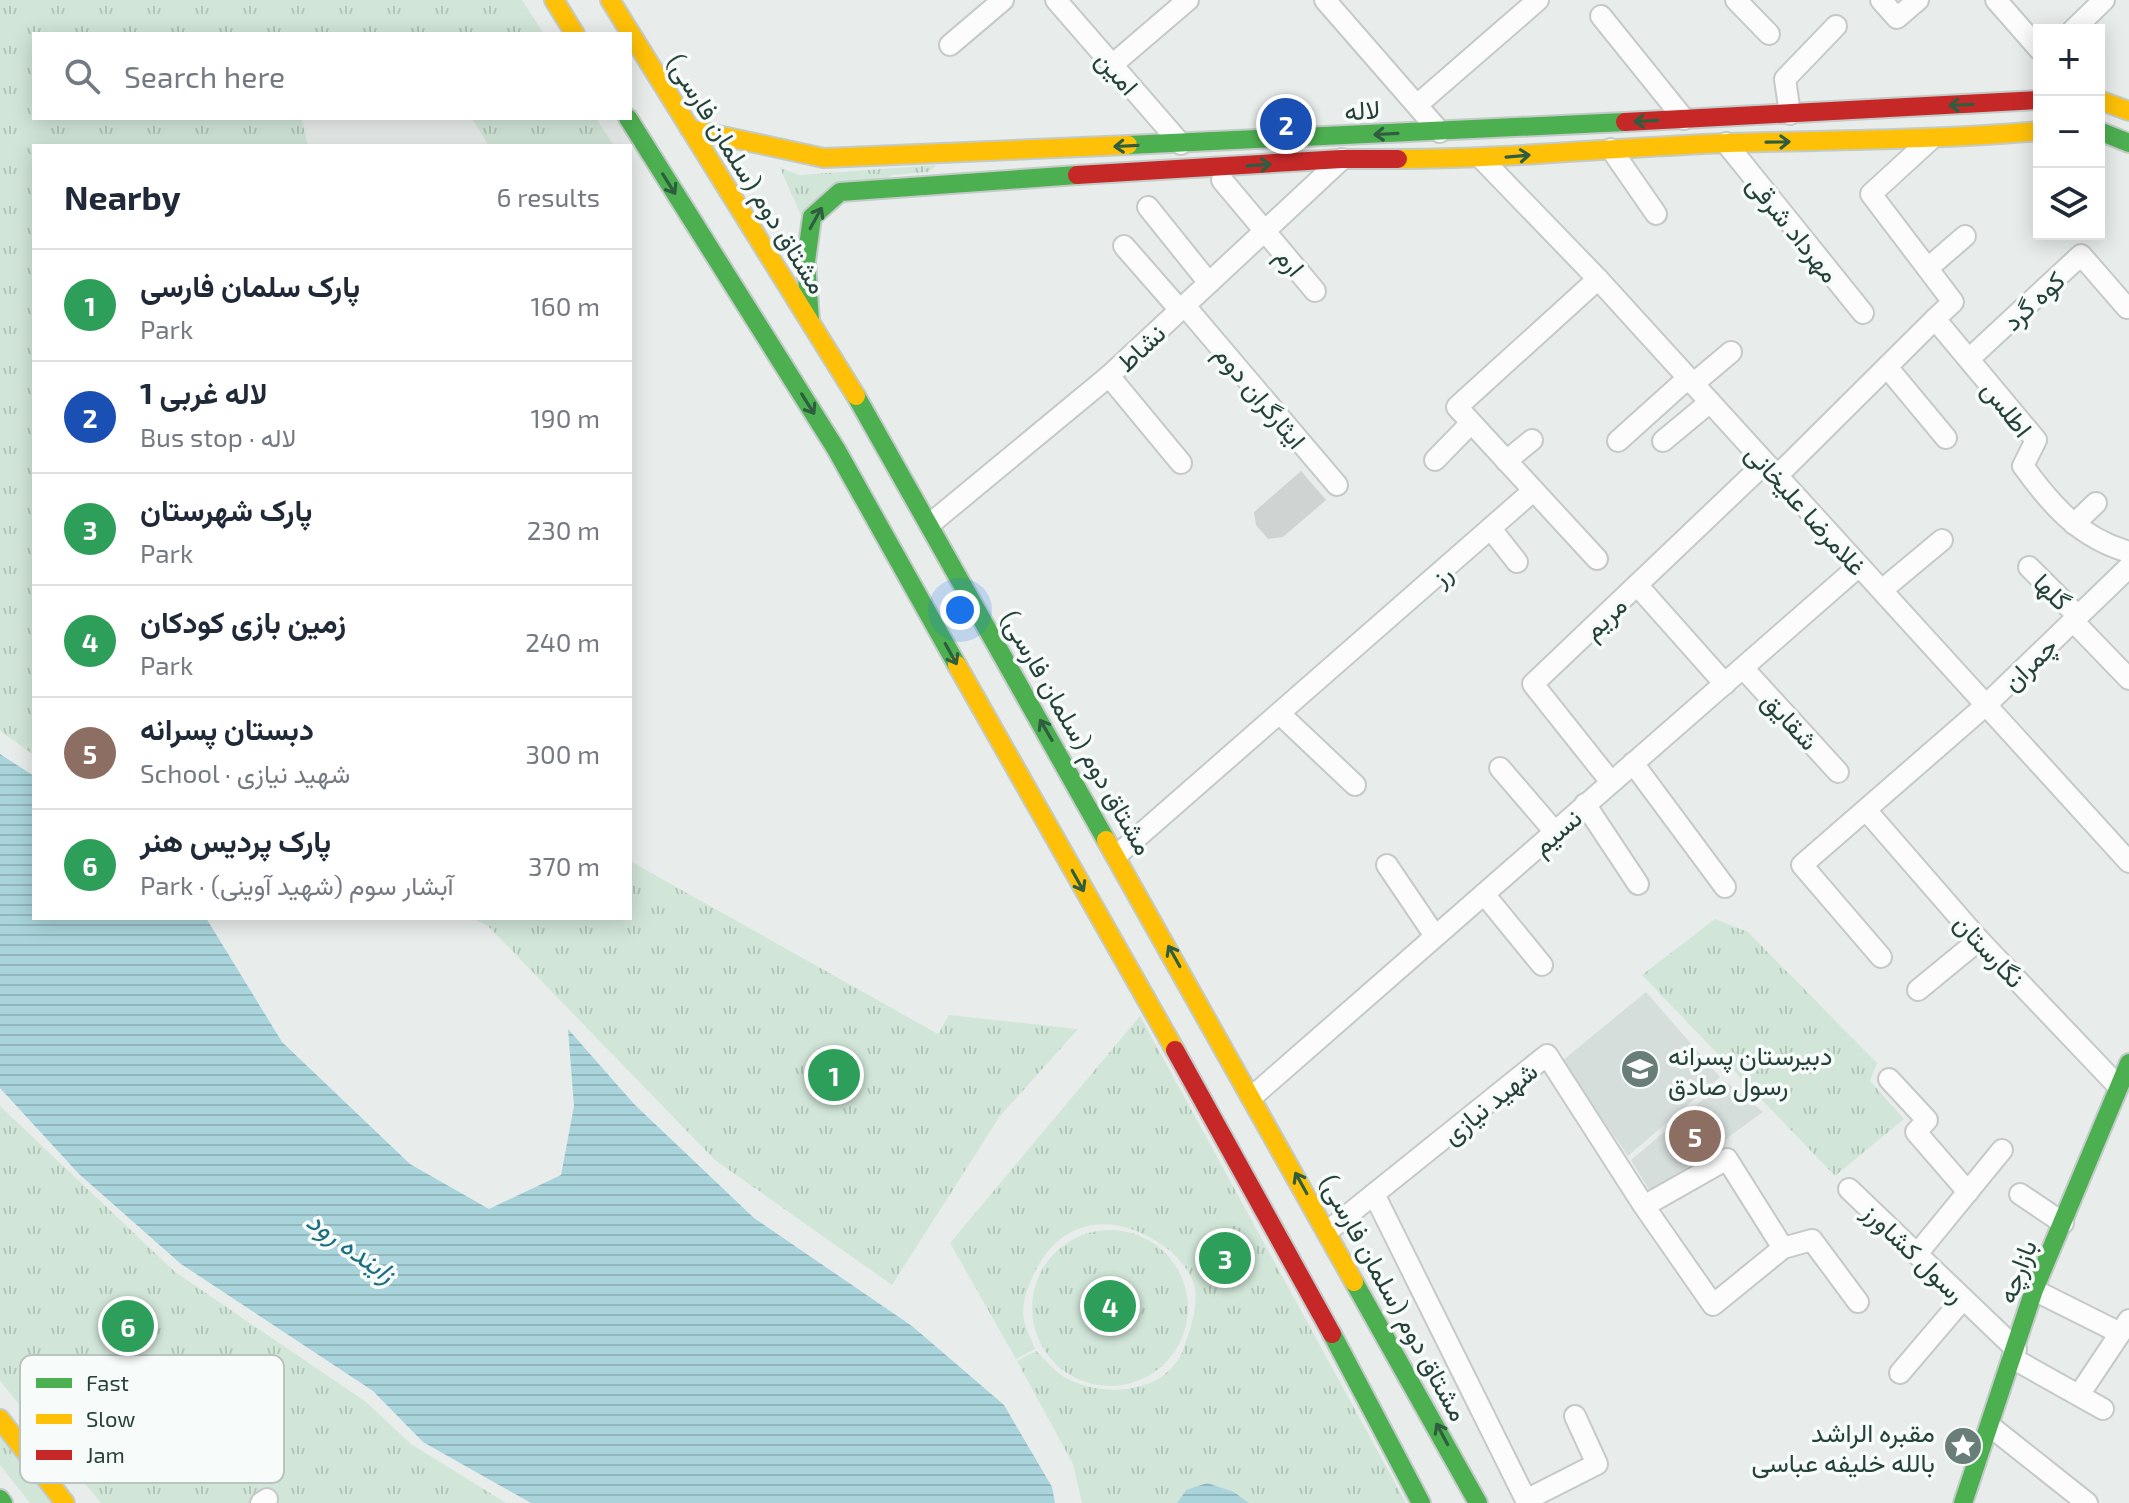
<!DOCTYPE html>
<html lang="en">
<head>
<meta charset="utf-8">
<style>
	:root { --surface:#fff; --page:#f6f6f7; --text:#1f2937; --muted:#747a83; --line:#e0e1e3; --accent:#697e78 }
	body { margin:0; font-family:"Exo 2",Vazirmatn,sans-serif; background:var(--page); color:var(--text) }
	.controls { position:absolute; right:24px; top:24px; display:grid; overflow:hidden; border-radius:0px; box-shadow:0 4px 20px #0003 }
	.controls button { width:72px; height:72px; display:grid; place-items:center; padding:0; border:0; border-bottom:2px solid var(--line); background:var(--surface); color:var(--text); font:40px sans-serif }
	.you { position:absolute; left:960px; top:610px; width:28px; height:28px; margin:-20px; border:6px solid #fff; border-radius:50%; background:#1a73e8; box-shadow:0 0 0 12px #1a73e833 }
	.badge { display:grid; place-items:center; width:52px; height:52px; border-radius:50%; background:var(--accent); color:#fff; font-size:26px; font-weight:700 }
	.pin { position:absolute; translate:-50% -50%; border:4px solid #fff; box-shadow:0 2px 8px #0006 }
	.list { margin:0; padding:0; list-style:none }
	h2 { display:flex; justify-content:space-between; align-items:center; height:104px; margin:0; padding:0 32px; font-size:34px }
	h2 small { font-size:26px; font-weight:400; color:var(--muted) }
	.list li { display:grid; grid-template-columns:52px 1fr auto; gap:24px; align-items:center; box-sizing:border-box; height:112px; padding:0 32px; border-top:2px solid var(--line) }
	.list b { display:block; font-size:30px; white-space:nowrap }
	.list p { margin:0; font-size:26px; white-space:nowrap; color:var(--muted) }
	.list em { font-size:26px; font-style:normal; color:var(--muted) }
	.icon { flex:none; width:44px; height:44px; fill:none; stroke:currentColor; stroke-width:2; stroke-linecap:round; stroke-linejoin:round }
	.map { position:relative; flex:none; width:2129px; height:1503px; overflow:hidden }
	.search { position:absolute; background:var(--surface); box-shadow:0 4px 20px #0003; left:32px; top:32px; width:600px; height:88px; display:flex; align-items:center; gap:20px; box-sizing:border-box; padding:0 28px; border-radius:0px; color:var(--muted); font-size:30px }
	.panel { position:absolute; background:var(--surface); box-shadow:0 4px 20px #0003; left:32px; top:144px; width:600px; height:776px; border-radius:0px }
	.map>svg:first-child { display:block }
</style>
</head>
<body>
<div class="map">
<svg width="2129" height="1503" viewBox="0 0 2129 1503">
	<defs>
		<pattern id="grass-tufts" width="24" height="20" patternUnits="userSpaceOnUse" patternTransform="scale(2)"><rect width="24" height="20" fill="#d1e6d8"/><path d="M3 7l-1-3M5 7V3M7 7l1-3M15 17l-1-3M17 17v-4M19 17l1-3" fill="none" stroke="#b3c6ba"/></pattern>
		<pattern id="water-rules" width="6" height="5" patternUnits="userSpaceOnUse" patternTransform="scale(2)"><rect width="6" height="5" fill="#a9d4db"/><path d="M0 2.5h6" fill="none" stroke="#91b7bd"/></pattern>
	</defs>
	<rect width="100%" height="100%" fill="#e8edeb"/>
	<g fill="#d6dedb">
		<path d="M1646 992 1720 1077 1628 1156 1562 1061Z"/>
		<path d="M1725 1081 1763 1112 1651 1193 1631 1160Z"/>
	</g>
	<g fill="url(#grass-tufts)">
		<path d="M0 0H522L544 34H34V118H306L302 120 308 146H34V755L0 731Z"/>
		<path d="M472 118H596L614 146H489Z"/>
		<path d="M937 165 928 172 893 175 804 222 780 168 800 175Z"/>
		<path d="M630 861 938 1034 949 1015 1078 1029 1000 1116 892 1285 715 1160 488 926 472 918H630Z"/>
		<path d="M1715 919 1748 932 1877 1063 1870 1081 1904 1119 1835 1176 1642 975Z"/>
		<path d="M1140 1016 1406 1503H1249L1234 1492 1186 1490 1177 1503H1082L1073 1464 1017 1361 1036 1351C1046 1360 1056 1374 1068 1379 1107 1399 1171 1393 1185 1344 1191 1326 1199 1305 1194 1285 1191 1271 1176 1255 1165 1247 1116 1211 1061 1216 1034 1274 1027 1289 1021 1303 1024 1320 1026 1330 1032 1340 1035 1349L1016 1359 950 1243Z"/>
		<path d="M0 1106 175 1272 366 1402 411 1444 506 1503H101L0 1381Z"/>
		<circle cx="1110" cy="1308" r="78"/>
		<path d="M0 1437 52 1503H30L0 1465Z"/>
	</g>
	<g fill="url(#water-rules)">
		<path d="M0 754 34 776V918H206L282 1042 410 1164 489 1209 561 1175 574 1106 568 1029 634 1104 754 1218 912 1326 1004 1405 1052 1487 1055 1503H531L423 1442 373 1391 181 1264 79 1174 0 1088Z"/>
		<path d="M1207 1483 1234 1492 1249 1503H1177L1186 1490Z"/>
	</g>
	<path fill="#cfd4d2" d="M1301 471 1326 500 1283 537 1268 539 1256 525 1254 512Z"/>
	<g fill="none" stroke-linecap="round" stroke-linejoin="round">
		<defs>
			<g id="street">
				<path d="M1056 0 1181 144"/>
				<path d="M1325 0 1440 132"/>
				<path d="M1736 0 1769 34"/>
				<path d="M1881 0 1897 18 1918 0"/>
				<path d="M1996 0 2039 49"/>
				<path d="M1601 16 1684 119"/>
				<path d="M2073 30 2104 0"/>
				<path d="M950 45 1003 0"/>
				<path d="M1112 65 1188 0"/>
				<path d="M1417 105 1538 0"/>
				<path d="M1790 114 1785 79 1836 26"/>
				<path d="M1930 140 1871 194 1953 302 1935 319 2036 440 2023 466C2052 506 2080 538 2129 552"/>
				<path d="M1726 143 1863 313"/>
				<path d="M1611 149 1656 214"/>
				<path d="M1482 159 1598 279 2129 862"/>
				<path d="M1222 180 1315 291"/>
				<path d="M1148 207 1209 283"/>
				<path d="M1124 246 1180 310"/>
				<path d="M1928 268 1965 236"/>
				<path d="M1185 306 1337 485"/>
				<path d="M1969 359 2081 255 2127 308"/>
				<path d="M1887 367 1946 438"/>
				<path d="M1109 376 1181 463"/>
				<path d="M1693 384 1731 352"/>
				<path d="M1618 441 1688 378"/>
				<path d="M1663 441 1710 402"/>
				<path d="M1435 460 1471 423"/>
				<path d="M1506 461 1532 440"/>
				<path d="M1777 476 1935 319"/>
				<path d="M930 524 1109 376 1342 159"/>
				<path d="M2074 524 2096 503"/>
				<path d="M1491 529 1517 562"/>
				<path d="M1597 559 1457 407 1598 279"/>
				<path d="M2029 567 2078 616"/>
				<path d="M1637 585 1725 684"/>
				<path d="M1882 590 1942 540"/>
				<path d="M2073 621 2129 679"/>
				<path d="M1743 668 1838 772"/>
				<path d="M1281 715 1355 785"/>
				<path d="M1633 763 1725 887"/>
				<path d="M1500 768 1555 832"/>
				<path d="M1611 782 1533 684 1765 463"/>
				<path d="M1585 804 1638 884"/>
				<path d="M1866 810 1979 940 2118 1086"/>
				<path d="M1117 855 1533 491"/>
				<path d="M1387 865 1435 936"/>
				<path d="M1484 894 1542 965"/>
				<path d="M1881 957 1802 865 1986 705 2129 567"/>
				<path d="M1918 990 1979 940"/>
				<path d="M1889 1079 1927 1120 1916 1132 1968 1192"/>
				<path d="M1253 1096 1859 566"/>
				<path d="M1849 1189 2016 1349"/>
				<path d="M1374 1194 1526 1500 1597 1464 1575 1416"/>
				<path d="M2020 1194 2063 1223"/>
				<path d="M1328 1231 1547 1055 1644 1206 1727 1159 1783 1248 1713 1305 1644 1206"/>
				<path d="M1783 1248 1812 1240 1858 1302"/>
				<path d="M1917 1254 2002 1150"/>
				<path d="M2034 1290 2120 1333"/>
				<path d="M2012 1358 2103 1409"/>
				<path d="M1900 1373 1963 1299"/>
				<path d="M2079 1395 2129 1320"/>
				<path d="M1990 1426 2087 1503"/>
				<path d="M261 1503 267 1499"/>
			</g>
			<g id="fast">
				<path d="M628 118 836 449 957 665"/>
				<path d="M2099 131 2129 143"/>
				<path d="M1128 145 1625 122"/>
				<path d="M810 321 806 261 812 217 840 192 1077 175"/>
				<path d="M856 396 1106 840"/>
				<path d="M1354 1282 1478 1503"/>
				<path d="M1332 1334 1421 1503"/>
				<path d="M0 1499 3 1503"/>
				<path d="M1963 1503 2034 1290 2129 1063"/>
			</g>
			<g id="slow">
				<path d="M554 0 575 34"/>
				<path d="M610 0 856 396"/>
				<path d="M2099 100 2129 111"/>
				<path d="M690 129 824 158 1128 145"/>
				<path d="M1398 159C1509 159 1618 147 1728 143 1832 140 1935 140 2039 131"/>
				<path d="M957 665 1175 1050"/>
				<path d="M1106 840 1354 1282"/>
				<path d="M0 1419 65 1503"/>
			</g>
			<g id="jam">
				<path d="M1625 122 2039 100"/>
				<path d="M1077 175 1342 159H1398"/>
				<path d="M1175 1050 1332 1334"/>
			</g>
		</defs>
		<use href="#street" stroke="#c5cac8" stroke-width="24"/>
		<use href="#fast" stroke="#c3cbc8" stroke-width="22"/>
		<use href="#slow" stroke="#c3cbc8" stroke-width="22"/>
		<use href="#jam" stroke="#c3cbc8" stroke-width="22"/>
		<use href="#street" stroke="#fcfcfc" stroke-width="20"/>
		<use href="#fast" stroke="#4caf50" stroke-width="18"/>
		<use href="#slow" stroke="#ffc107" stroke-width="18"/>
		<use href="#jam" stroke="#c62828" stroke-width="18"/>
	</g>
	<defs><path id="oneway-shaft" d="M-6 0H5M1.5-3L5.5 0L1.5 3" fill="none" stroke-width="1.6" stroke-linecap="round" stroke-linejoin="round" transform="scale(2)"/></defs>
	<g stroke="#2e5d40">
		<use href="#oneway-shaft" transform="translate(1961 105) rotate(177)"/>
		<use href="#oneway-shaft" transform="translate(1646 121) rotate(177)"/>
		<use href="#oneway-shaft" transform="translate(1386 134) rotate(177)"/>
		<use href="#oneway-shaft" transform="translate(1778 142) rotate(-1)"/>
		<use href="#oneway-shaft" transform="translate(1126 146) rotate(177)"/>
		<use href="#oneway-shaft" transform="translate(1518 156) rotate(-5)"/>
		<use href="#oneway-shaft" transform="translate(1259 165) rotate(-4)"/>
		<use href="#oneway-shaft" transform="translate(669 184) rotate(58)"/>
		<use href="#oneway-shaft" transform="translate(816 218) rotate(-61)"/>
		<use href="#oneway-shaft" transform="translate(808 404) rotate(58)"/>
		<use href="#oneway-shaft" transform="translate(951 654) rotate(61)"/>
		<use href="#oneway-shaft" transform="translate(1046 730) rotate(-120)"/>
		<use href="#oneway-shaft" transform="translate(1078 881) rotate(61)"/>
		<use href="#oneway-shaft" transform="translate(1174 956) rotate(-119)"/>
		<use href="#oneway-shaft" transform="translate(1301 1183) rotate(-119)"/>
		<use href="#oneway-shaft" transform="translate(1442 1434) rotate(-118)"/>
	</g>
	<defs>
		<symbol id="school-disc" viewBox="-11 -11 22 22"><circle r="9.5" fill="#697e78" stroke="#f7fbf9"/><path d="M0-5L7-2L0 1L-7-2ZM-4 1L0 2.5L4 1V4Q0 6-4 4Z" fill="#fff"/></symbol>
		<symbol id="sight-disc" viewBox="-11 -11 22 22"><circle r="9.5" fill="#697e78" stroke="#f7fbf9"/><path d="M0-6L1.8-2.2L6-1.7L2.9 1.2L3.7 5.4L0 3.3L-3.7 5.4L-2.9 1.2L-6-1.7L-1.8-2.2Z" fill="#fff"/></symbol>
	</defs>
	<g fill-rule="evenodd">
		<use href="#school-disc" x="1618" y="1047" width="44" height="44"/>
		<use href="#sight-disc" x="1941" y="1424" width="44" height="44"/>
	</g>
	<g text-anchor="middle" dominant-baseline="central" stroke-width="7" stroke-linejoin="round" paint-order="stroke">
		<g font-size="26" fill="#24423a" stroke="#f7fbf9">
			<text transform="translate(1118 72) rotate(49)">امین</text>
			<text transform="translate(1362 109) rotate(-3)">لاله</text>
			<text transform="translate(748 173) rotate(58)">مشتاق دوم (سلمان فارسی)</text>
			<text transform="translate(1794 228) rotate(51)">مهرداد شرقی</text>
			<text transform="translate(1291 261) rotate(50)">ارم</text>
			<text transform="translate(2033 300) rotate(-43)">کوه گرد</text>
			<text transform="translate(1140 347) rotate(-43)">نشاط</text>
			<text transform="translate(1261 396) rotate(50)">ایثارگران دوم</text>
			<text transform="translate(2008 408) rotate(52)">اطلس</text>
			<text transform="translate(1807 509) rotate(48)">غلامرضا علیخانی</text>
			<text transform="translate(1441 574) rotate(-42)">رز</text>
			<text transform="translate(2053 591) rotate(45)">گلها</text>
			<text transform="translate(1604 617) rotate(-44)">مریم</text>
			<text transform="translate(2029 663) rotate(-44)">چمران</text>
			<text transform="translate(1791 720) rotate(47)">شقایق</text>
			<text transform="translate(1078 732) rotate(60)">مشتاق دوم (سلمان فارسی)</text>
			<text transform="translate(1556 831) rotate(-41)">نسیم</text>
			<text transform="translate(1990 950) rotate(47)">نگارستان</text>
			<text transform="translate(1489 1102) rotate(-39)">شهید نیازی</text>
			<text transform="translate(1915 1252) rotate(44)">رسول کشاورز</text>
			<text transform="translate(2016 1271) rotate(-69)">بازارچه</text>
			<text transform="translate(1395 1297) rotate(61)">مشتاق دوم (سلمان فارسی)</text>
		</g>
		<g font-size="26" fill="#24423a" stroke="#f7fbf9" text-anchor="start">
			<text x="1668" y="1054">دبیرستان پسرانه<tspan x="1668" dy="30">رسول صادق</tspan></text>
			<text x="1935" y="1431" text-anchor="end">مقبره الراشد<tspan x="1935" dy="30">بالله خلیفه عباسی</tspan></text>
		</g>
		<g font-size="28" font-style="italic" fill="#1c6f80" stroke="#f7fbf9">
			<text transform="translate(352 1246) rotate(36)">زاینده رود</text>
		</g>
	</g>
	<rect x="20" y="1355" width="264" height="128" rx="12" fill="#f7fbf9" stroke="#b8c4c0" stroke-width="2"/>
	<rect x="36" y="1378" width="36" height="10" fill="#4caf50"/>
	<rect x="36" y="1414" width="36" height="10" fill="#ffc107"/>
	<rect x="36" y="1450" width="36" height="10" fill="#c62828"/>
	<g font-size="22" fill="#24423a">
		<text x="86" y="1391">Fast</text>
		<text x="86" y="1427">Slow</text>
		<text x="86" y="1463">Jam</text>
	</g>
</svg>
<div class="controls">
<button>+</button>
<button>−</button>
<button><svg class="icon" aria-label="layers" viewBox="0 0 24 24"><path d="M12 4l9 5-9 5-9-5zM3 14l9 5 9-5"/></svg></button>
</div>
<div class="you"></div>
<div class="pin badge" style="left:834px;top:1075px;background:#2e9e5b">1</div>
<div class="pin badge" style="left:1286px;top:124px;background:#1a4fb4">2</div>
<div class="pin badge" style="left:1225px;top:1258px;background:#2e9e5b">3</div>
<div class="pin badge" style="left:1110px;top:1306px;background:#2e9e5b">4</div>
<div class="pin badge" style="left:1695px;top:1136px;background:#8d6e63">5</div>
<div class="pin badge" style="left:128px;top:1326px;background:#2e9e5b">6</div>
<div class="search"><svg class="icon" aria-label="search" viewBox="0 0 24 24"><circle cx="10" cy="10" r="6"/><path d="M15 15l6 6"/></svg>Search here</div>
<section class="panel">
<h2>Nearby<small>6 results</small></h2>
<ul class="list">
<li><span class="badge" style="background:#2e9e5b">1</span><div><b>پارک سلمان فارسی</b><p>Park</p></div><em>160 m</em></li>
<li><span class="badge" style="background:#1a4fb4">2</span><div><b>لاله غربی 1</b><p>Bus stop · لاله</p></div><em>190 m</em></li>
<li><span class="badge" style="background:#2e9e5b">3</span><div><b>پارک شهرستان</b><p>Park</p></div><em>230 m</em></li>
<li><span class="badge" style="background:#2e9e5b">4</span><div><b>زمین بازی کودکان</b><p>Park</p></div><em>240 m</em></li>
<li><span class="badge" style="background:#8d6e63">5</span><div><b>دبستان پسرانه</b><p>School · شهید نیازی</p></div><em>300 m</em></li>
<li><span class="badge" style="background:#2e9e5b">6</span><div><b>پارک پردیس هنر</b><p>Park · آبشار سوم (شهید آوینی)</p></div><em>370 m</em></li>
</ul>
</section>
</div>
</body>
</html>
